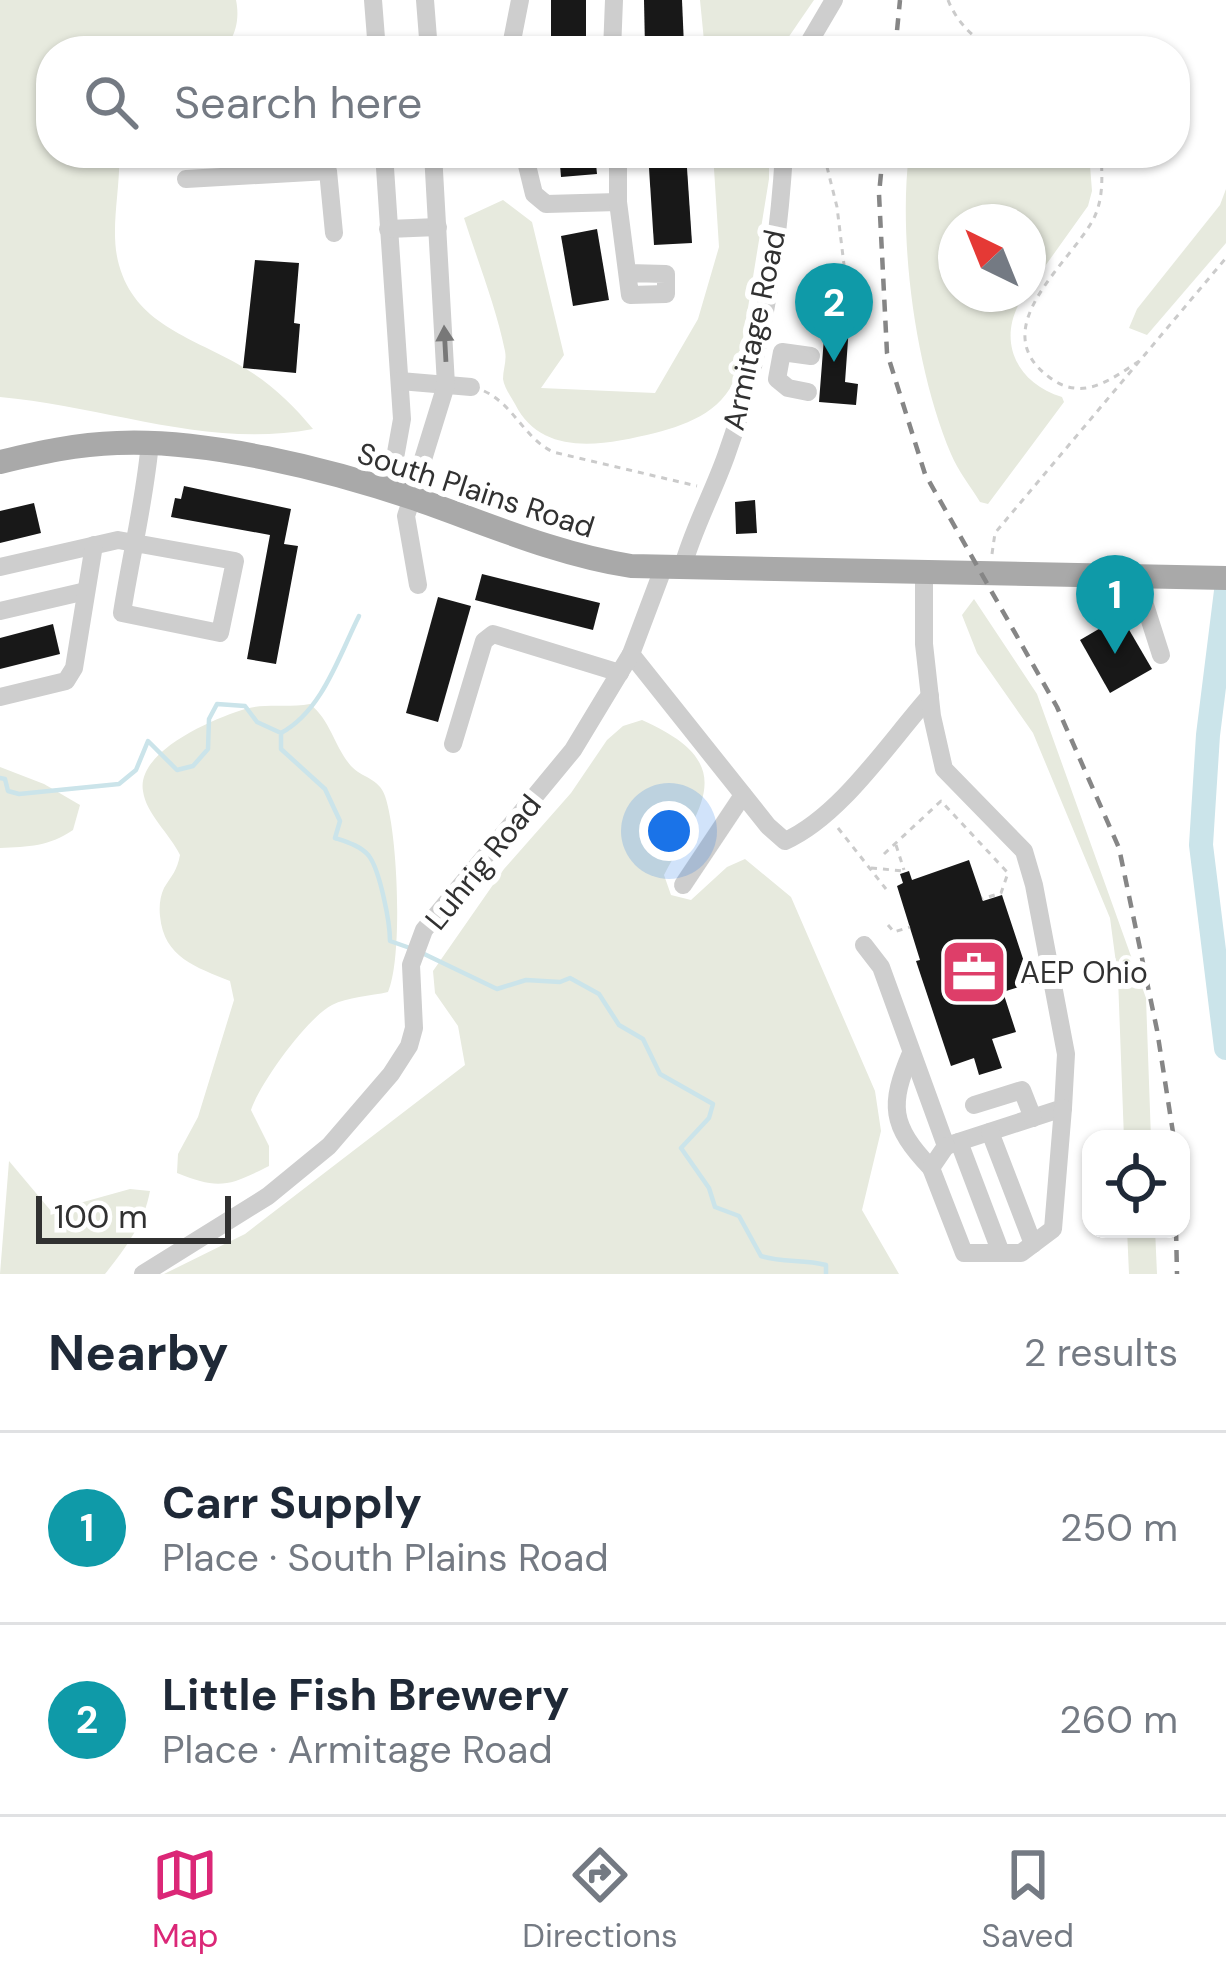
<!DOCTYPE html>
<html lang="en">
<head>
<meta charset="utf-8">
<style>
	:root { --surface:#fff; --page:#f2f2f3; --text:#1f2937; --muted:#747a83; --line:#e0e1e3; --accent:#db2777 }
	body { margin:0; font-family:"DM Sans",sans-serif; background:var(--page); color:var(--text) }
	.controls { position:absolute; right:36px; bottom:36px; display:grid; overflow:hidden; border-radius:24px; box-shadow:0 3px 9px #0004 }
	.controls button { width:108px; height:108px; display:grid; place-items:center; padding:0; border:0; border-bottom:3px solid var(--line); background:var(--surface); color:var(--text); font:60px sans-serif }
	.compass { position:absolute; left:938px; top:204px; width:108px; height:108px; border-radius:50%; background:var(--surface); box-shadow:0 3px 9px #0004; rotate:317deg }
	.scale { position:absolute; left:36px; bottom:30px; width:195px; box-sizing:border-box; padding-left:12px; border:6px solid #313131; border-top:0; font-size:33px; line-height:42px; white-space:nowrap; color:#313131; -webkit-text-stroke:9px #fff; paint-order:stroke }
	.you { position:absolute; left:669px; top:831px; width:42px; height:42px; margin:-30px; border:9px solid #fff; border-radius:50%; background:#1a73e8; box-shadow:0 0 0 18px #1a73e833 }
	.badge { display:grid; place-items:center; width:78px; height:78px; border-radius:50%; background:var(--accent); color:#fff; font-size:39px; font-weight:700 }
	.pin { position:absolute; translate:-50% -99px; filter:drop-shadow(0 3px 6px #0008) }
	.pin::after { content:''; position:absolute; top:63px; width:42px; height:36px; background:inherit; clip-path:polygon(0 0,100% 0,50% 100%) }
	.list { margin:0; padding:0; list-style:none }
	h2 { display:flex; justify-content:space-between; align-items:center; height:156px; margin:0; padding:0 48px; font-size:51px }
	h2 small { font-size:39px; font-weight:400; color:var(--muted) }
	.list li { display:grid; grid-template-columns:78px 1fr auto; gap:36px; align-items:center; box-sizing:border-box; height:192px; padding:0 48px; border-top:3px solid var(--line) }
	.list b { display:block; font-size:45px; white-space:nowrap }
	.list p { margin:0; font-size:39px; white-space:nowrap; color:var(--muted) }
	.list em { font-size:39px; font-style:normal; color:var(--muted) }
	.icon { flex:none; width:66px; height:66px; fill:none; stroke:currentColor; stroke-width:2; stroke-linecap:round; stroke-linejoin:round }
	.map { position:relative; flex:none; width:1226px; height:1274px; overflow:hidden }
	.search { position:absolute; background:var(--surface); box-shadow:0 3px 9px #0004; left:36px; right:36px; top:36px; height:132px; display:flex; align-items:center; gap:30px; box-sizing:border-box; padding:0 42px; border-radius:48px; color:var(--muted); font-size:45px }
	.sheet { height:540px; background:var(--surface) }
	nav { display:flex; justify-content:space-around; align-items:center; box-sizing:border-box; height:168px; border-top:3px solid var(--line); background:var(--surface); font-size:33px; color:var(--muted) }
	nav a { display:grid; justify-items:center; gap:6px }
	nav .on { color:var(--accent) }
	.map>svg:first-child { display:block }
</style>
</head>
<body>
<div class="map">
<svg width="1226" height="1274" viewBox="0 0 1226 1274">
	<rect width="100%" height="100%" fill="#fff"/>
	<g fill="#e7eade">
		<path d="M0 0H236C240 18 236 43 218 51H51V153H119C121 189 109 230 119 265 135 323 190 337 236 363 267 380 291 402 313 429 207 449 105 406 0 397Z"/>
		<path d="M700 0H814L779 51H705Z"/>
		<path d="M713 153H769V179L738 369C728 409 690 424 655 433 605 445 542 458 515 404 511 397 504 387 503 379 503 369 507 361 505 351 496 307 478 262 464 218L503 200 532 222 564 355 541 388 655 393 698 319 719 247Z"/>
		<path d="M909 153H1089L1092 191 1088 206 1028 290V222H956V294H1025C995 337 1014 382 1062 397L1064 402 988 504 980 502C971 487 958 471 951 454 916 371 898 242 909 153Z"/>
		<path d="M1226 189V243L1147 335 1129 328 1137 309 1220 205Z"/>
		<path d="M974 599 1037 694 1146 998 1151 1139H1124L1118 978 1110 918 1033 733 977 653 962 615Z"/>
		<path d="M310 704C331 721 334 746 351 766 362 778 379 778 385 796 398 833 403 958 388 992 371 996 347 997 332 1005 307 1018 260 1083 251 1110L269 1146V1166C229 1186 219 1190 177 1173L178 1154 198 1117 234 1000 230 981C196 967 164 958 160 916 159 907 160 896 164 888 172 875 177 871 180 855 170 834 146 814 143 791 136 751 215 718 245 709 264 703 289 708 310 704Z"/>
		<path d="M642 720C741 764 702 804 664 875L671 895 691 900 727 867 745 859 791 897 875 1091 881 1131 862 1210 899 1274H164L245 1234 465 1065 458 1026 435 993 433 971 504 869 571 793 607 740 623 726Z"/>
		<path d="M0 767 44 784 80 805 73 830C50 846 28 847 0 848Z"/>
		<path d="M9 1161 51 1211 130 1189 150 1191C144 1223 126 1248 105 1274H0Z"/>
		<path d="M1127 1229H1155L1157 1274H1129Z"/>
	</g>
	<g fill="none" stroke-linecap="round" stroke-linejoin="round">
		<g stroke="#cbe4ea" stroke-width="4.5">
			<path d="M281 733C322 711 339 656 359 616"/>
			<path d="M0 778 5 779 8 791 19 794 119 784 136 770 148 741 177 770 193 766 208 749 209 719 217 704 245 706 257 722 281 733V749L325 789 340 821 335 838C347 842 361 846 369 856 380 871 390 922 390 941L410 948"/>
			<path d="M420 952 497 989 526 980 560 982 570 978 599 994 619 1025 643 1039 660 1074 713 1104 709 1118 681 1148 709 1188 715 1207 739 1216 761 1256C783 1263 803 1259 826 1265V1274"/>
		</g>
		<path stroke="#cbe4ea" stroke-width="24" d="M1226 591 1208 735 1201 845 1226 1048"/>
	</g>
	<g fill="#181818">
		<rect x="551" y="0" width="35" height="51"/>
		<path d="M644 0H682L684 46 645 48Z"/>
		<path d="M559 153H595L597 174 561 177Z"/>
		<path d="M648 153H686L692 243 654 245Z"/>
		<path d="M597 229 609 300 573 306 561 236Z"/>
		<path d="M255 260 299 263 294 323 300 324 296 373 243 368Z"/>
		<path d="M825 325 849 326 845 382 858 384 856 405 819 402Z"/>
		<path d="M184 486 291 509 284 544 298 546 276 664 247 659 270 535 171 517 175 498 181 499Z"/>
		<path d="M755 500 757 533 736 534 735 502Z"/>
		<path d="M34 503 41 533 0 543V511Z"/>
		<path d="M482 574 600 603 593 630 475 600Z"/>
		<path d="M438 597 471 606 438 722 406 713Z"/>
		<path d="M1121 616 1152 669 1110 693 1080 640Z"/>
		<path d="M53 624 60 654 0 669V638Z"/>
		<path d="M969 860 983 901 1002 895 1031 983 1003 992 1016 1032 992 1039 1002 1068 979 1075 974 1058 951 1066 916 961 920 960 897 886 903 883 900 874 909 871 912 880Z"/>
	</g>
	<g fill="none" stroke-linecap="round" stroke-linejoin="round">
		<g stroke="#cbcbcb" stroke-width="3" stroke-dasharray="6 6" stroke-linecap="butt">
			<path d="M948 0C957 23 976 42 999 51"/>
			<path d="M1101 153C1102 175 1104 197 1094 218 1071 263 983 328 1049 377 1083 403 1111 379 1141 360"/>
			<path d="M824 155 837 207 849 306 847 314 835 320"/>
			<path d="M211 159 217 158"/>
			<path d="M484 391C514 405 524 438 553 452L697 486"/>
			<path d="M992 554 995 533 1226 258"/>
			<path d="M838 828 886 889"/>
			<path d="M896 845 904 870"/>
			<path d="M884 854 941 801 1008 873 1001 893 982 899"/>
			<path d="M871 868 904 871"/>
			<path d="M888 925 894 932 910 927"/>
		</g>
		<g stroke="#cecece" stroke-width="18">
			<path d="M373 0 377 51"/>
			<path d="M425 0 429 51"/>
			<path d="M510 51 520 0"/>
			<path d="M612 51 614 0"/>
			<path d="M804 51 834 0"/>
			<path d="M384 153 402 419 395 458 384 489"/>
			<path d="M524 153 534 194 546 204 618 202"/>
			<path d="M618 153V202L630 295 666 294V274L628 273"/>
			<path d="M186 179 328 171 334 233"/>
			<path d="M388 229 438 227"/>
			<path d="M400 381 471 387"/>
			<path d="M808 392 788 388 777 379 782 352 811 356"/>
			<path d="M411 498 446 385 433 153"/>
			<path d="M412 498 406 516 418 585"/>
			<path d="M0 567 118 540 235 561 220 633 122 613C131 555 145 500 150 442"/>
			<path d="M682 569C693 529 712 495 726 456 761 359 778 255 784 153"/>
			<path d="M1136 577 1161 655"/>
			<path d="M0 611 86 591"/>
			<path d="M631 654 768 826 785 841C841 816 889 742 930 696"/>
			<path d="M0 697 66 681 74 668 94 545"/>
			<path d="M453 744 484 641 493 634 620 673"/>
			<path d="M683 885 743 795"/>
			<path d="M864 945 881 967 946 1146 1063 1108 1066 1054 1034 885 1024 851 944 769 932 716 924 644V573"/>
			<path d="M911 1053C889 1105 890 1125 931 1168"/>
			<path d="M974 1105 1022 1090 1033 1118"/>
			<path d="M990 1132 1033 1244"/>
			<path d="M959 1142 1001 1253"/>
			<path d="M946 1146 931 1168 964 1253H1021L1053 1229 1063 1108"/>
			<path d="M143 1274 268 1196 329 1146 391 1074 409 1046 414 1028 411 965 424 930 573 750 631 654 663 569"/>
		</g>
		<path stroke="#a9a9a9" stroke-width="24" d="M0 462C38 453 77 444 117 443 206 439 328 469 413 498 485 523 555 554 631 566L1226 578"/>
		<g stroke="#868686" stroke-width="4.5" stroke-dasharray="12 9" stroke-linecap="butt">
			<path d="M895 51 900 0"/>
			<path d="M883 153 879 194 887 353 925 474 1057 707 1119 848 1157 1030 1174 1139"/>
			<path d="M1176 1229 1177 1274"/>
		</g>
	</g>
	<defs><path id="oneway-solid" d="M-6-.8H1V-3.2L6.5 0L1 3.2V.8H-6Z" transform="scale(3)"/></defs>
	<use fill="#787878" href="#oneway-solid" transform="translate(445 344) rotate(-93)"/>
	<defs>
		<symbol id="office-square" viewBox="-11 -11 22 22"><rect x="-9" y="-9" width="18" height="18" rx="4" fill="#de3e69" stroke="#fff"/><path d="M-6-3h4V-5.5h4V-3h4V5H-6ZM-1-4.5V-3h2v-1.5ZM-6 0V1H6V0Z" fill="#fff"/></symbol>
	</defs>
	<g fill-rule="evenodd">
		<use href="#office-square" x="936" y="934" width="76" height="76"/>
	</g>
	<g text-anchor="middle" dominant-baseline="central" stroke-width="12" stroke-linejoin="round" paint-order="stroke">
		<g font-size="30" fill="#313131" stroke="#fff">
			<text transform="translate(754 330) rotate(-78)">Armitage Road</text>
			<text transform="translate(476 490) rotate(18)">South Plains Road</text>
			<text transform="translate(483 862) rotate(-51)">Luhrig Road</text>
		</g>
		<g font-size="30" fill="#313131" stroke="#fff" text-anchor="start">
			<text x="1020" y="972">AEP Ohio</text>
		</g>
	</g>
</svg>
<div class="controls">
<button><svg class="icon" aria-label="locate" viewBox="0 0 24 24"><circle cx="12" cy="12" r="6"/><path d="M12 2v4M12 18v4M2 12h4M18 12h4"/></svg></button>
</div>
<svg class="compass" viewBox="-18 -18 36 36"><path d="M0-13l5 13h-10z" fill="#e53935"/><path d="M0 13l5-13h-10z" fill="#747a83"/></svg>
<div class="scale">100 m</div>
<div class="you"></div>
<div class="pin badge" style="left:1115px;top:654px;background:#0f9aa8">1</div>
<div class="pin badge" style="left:834px;top:362px;background:#0f9aa8">2</div>
<div class="search"><svg class="icon" aria-label="search" viewBox="0 0 24 24"><circle cx="10" cy="10" r="6"/><path d="M15 15l6 6"/></svg>Search here</div>
</div>
<section class="sheet">
<h2>Nearby<small>2 results</small></h2>
<ul class="list">
<li><span class="badge" style="background:#0f9aa8">1</span><div><b>Carr Supply</b><p>Place · South Plains Road</p></div><em>250 m</em></li>
<li><span class="badge" style="background:#0f9aa8">2</span><div><b>Little Fish Brewery</b><p>Place · Armitage Road</p></div><em>260 m</em></li>
</ul>
</section>
<nav>
<a class="on"><svg class="icon" aria-label="map" viewBox="0 0 24 24"><path d="M3 6l6-2 6 2 6-2v14l-6 2-6-2-6 2zM9 4v14M15 6v14"/></svg>Map</a>
<a><svg class="icon" aria-label="directions" viewBox="0 0 24 24"><path d="M12 3l9 9-9 9-9-9zM9 14v-3h6M13 9l2 2-2 2"/></svg>Directions</a>
<a><svg class="icon" aria-label="saved" viewBox="0 0 24 24"><path d="M7 4h10v16l-5-4-5 4z"/></svg>Saved</a>
</nav>
</body>
</html>
